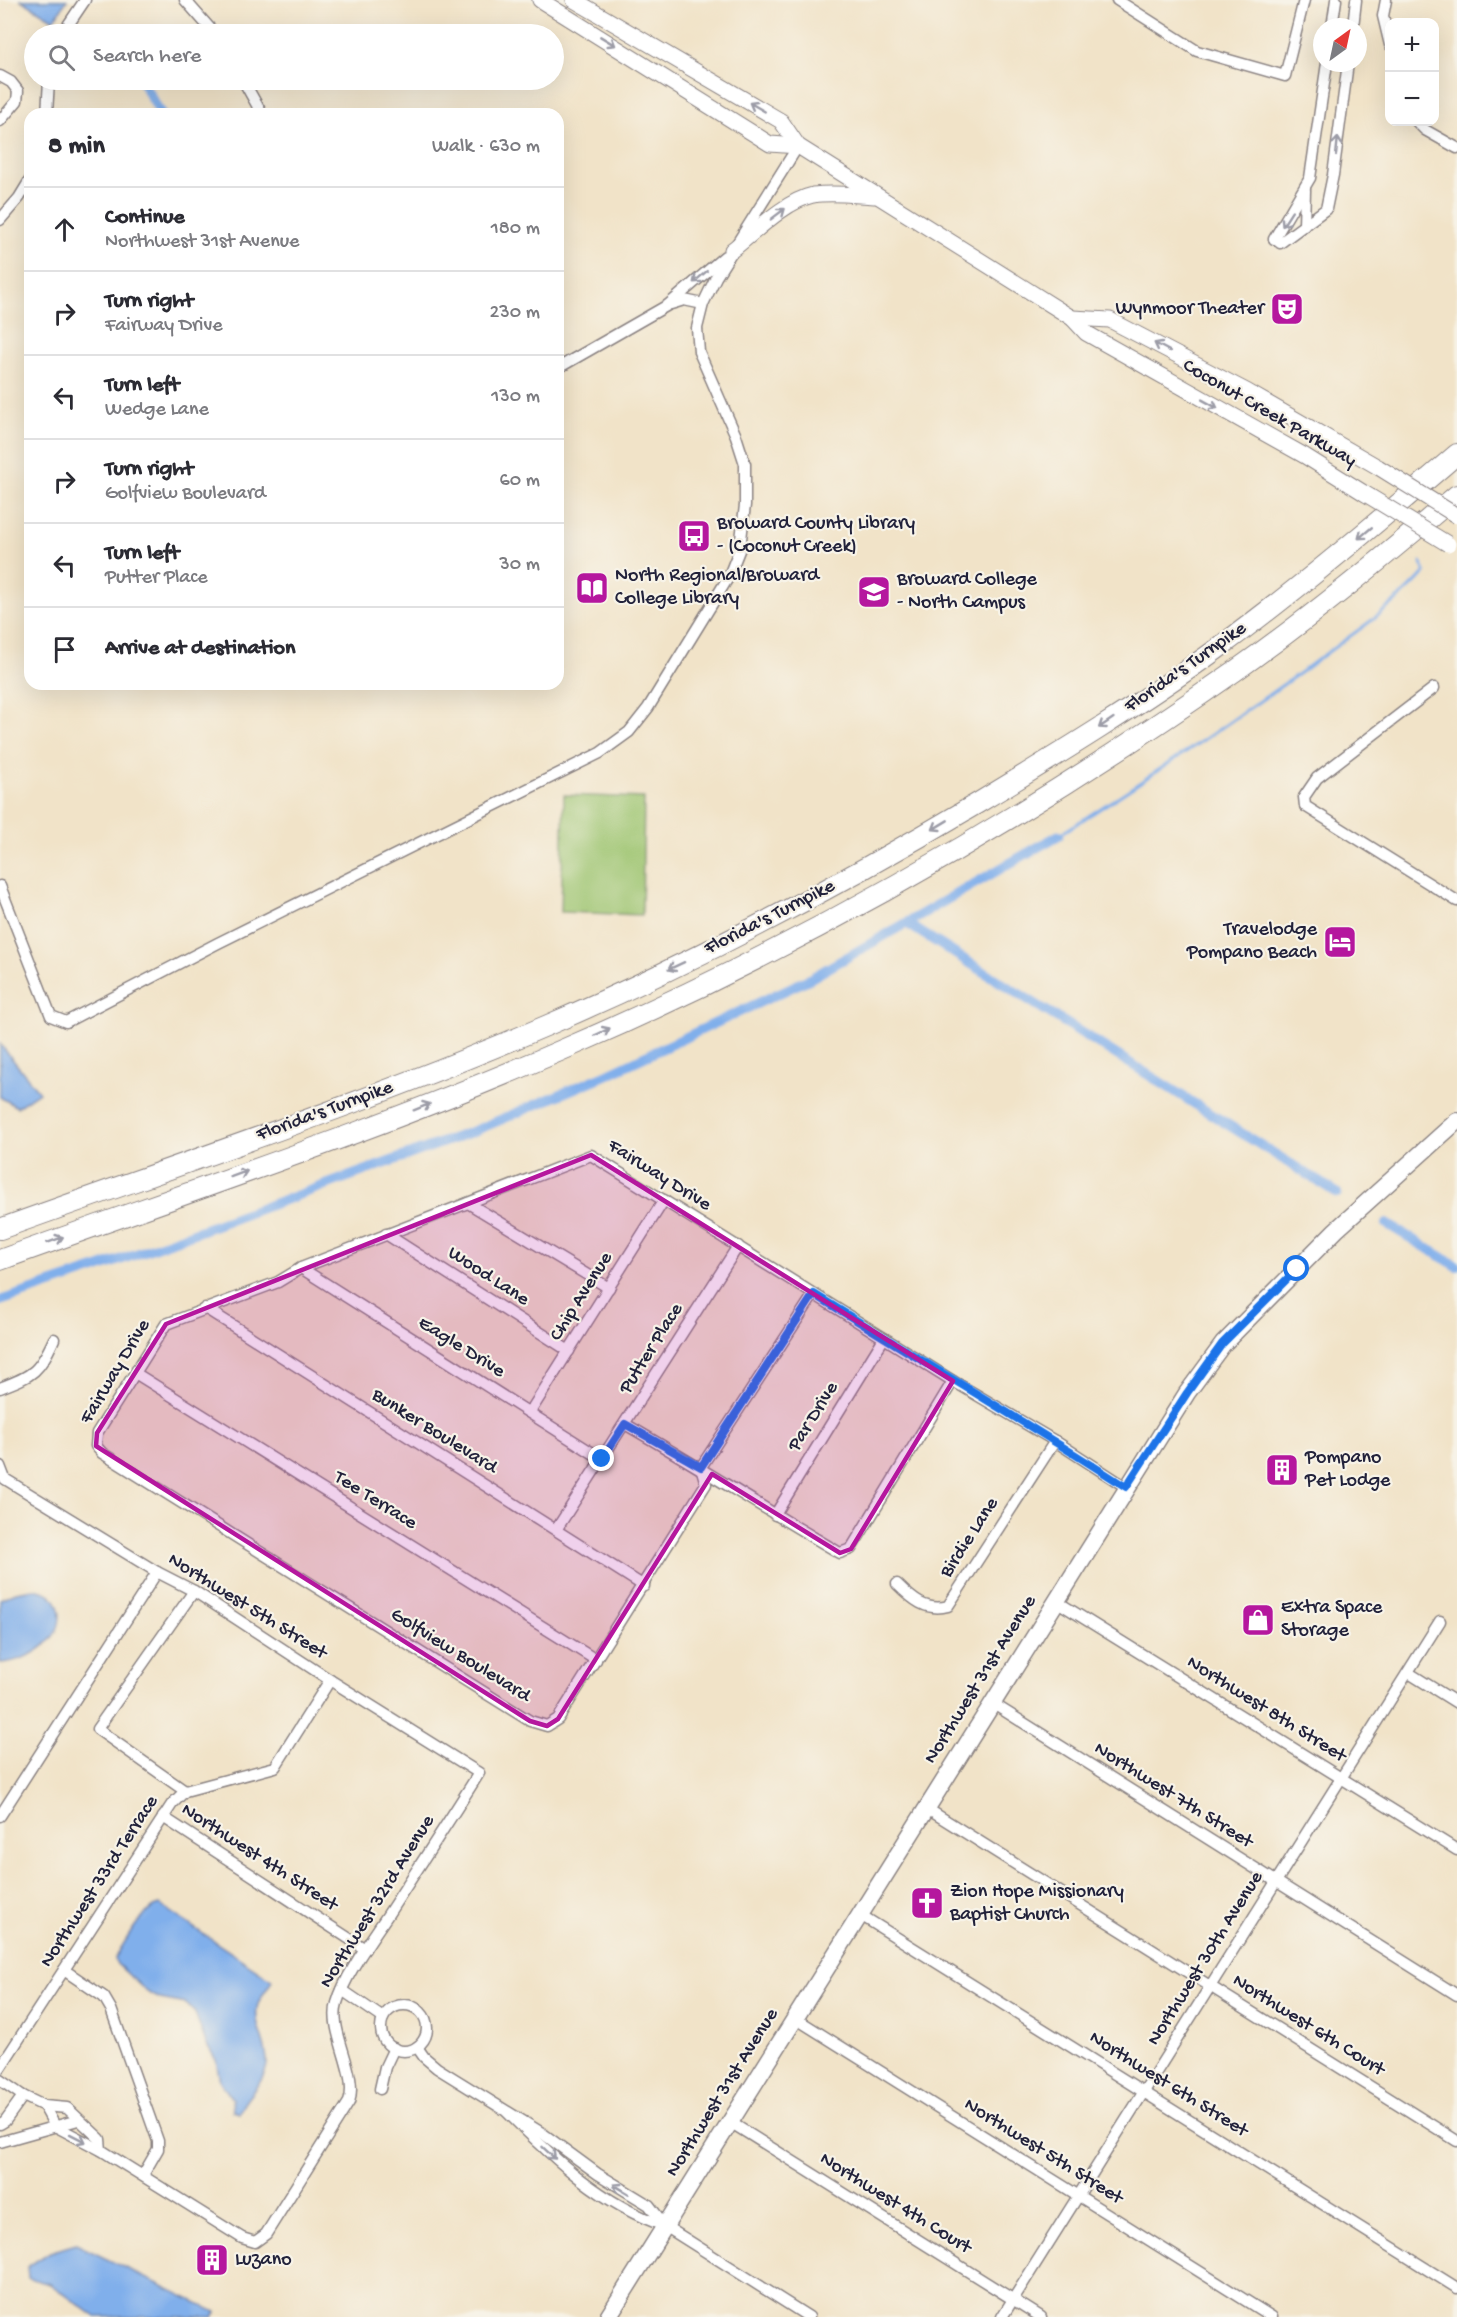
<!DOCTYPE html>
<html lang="en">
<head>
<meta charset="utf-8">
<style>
	:root { --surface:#fff; --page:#f2f2f3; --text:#2b2b33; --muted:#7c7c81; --line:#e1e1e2 }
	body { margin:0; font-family:"Gochi Hand",sans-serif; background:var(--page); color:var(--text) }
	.controls { position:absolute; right:18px; top:18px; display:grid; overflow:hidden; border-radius:12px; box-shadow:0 6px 24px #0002 }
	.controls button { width:54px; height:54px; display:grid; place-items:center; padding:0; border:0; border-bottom:2px solid var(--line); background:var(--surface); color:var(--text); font:30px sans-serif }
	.compass { position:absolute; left:1313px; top:18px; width:54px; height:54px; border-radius:50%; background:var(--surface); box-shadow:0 6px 24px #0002; rotate:33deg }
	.stop { position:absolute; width:18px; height:18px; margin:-14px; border:4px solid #1a73e8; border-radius:50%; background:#fff }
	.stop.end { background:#1a73e8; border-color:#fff; box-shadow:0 2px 6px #0008 }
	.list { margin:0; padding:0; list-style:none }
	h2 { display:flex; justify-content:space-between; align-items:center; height:78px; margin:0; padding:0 24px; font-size:26px }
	h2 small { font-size:20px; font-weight:400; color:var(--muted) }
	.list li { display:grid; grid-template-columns:39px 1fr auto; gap:18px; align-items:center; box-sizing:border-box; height:84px; padding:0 24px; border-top:2px solid var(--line) }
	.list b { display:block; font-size:22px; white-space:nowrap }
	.list p { margin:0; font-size:20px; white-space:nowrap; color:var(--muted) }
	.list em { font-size:20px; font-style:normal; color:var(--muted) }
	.icon { flex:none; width:33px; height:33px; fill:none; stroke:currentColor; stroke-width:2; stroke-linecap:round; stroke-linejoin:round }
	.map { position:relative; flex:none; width:1457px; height:2317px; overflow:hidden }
	.search { position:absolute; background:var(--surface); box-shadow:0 6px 24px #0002; left:24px; top:24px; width:540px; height:66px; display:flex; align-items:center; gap:15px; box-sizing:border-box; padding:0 21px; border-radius:33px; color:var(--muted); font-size:22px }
	.panel { position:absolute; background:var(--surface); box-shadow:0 6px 24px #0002; left:24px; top:108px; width:540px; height:582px; border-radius:18px }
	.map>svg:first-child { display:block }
</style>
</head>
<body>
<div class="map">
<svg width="1457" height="2317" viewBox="0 0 1457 2317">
	<rect width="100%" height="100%" fill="#f7f3e8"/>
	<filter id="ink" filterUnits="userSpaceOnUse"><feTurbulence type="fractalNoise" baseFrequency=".0167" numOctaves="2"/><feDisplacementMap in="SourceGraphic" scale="12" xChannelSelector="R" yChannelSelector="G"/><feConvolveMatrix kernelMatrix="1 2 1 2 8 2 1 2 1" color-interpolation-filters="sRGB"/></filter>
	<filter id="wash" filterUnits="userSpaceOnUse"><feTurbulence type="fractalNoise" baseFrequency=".008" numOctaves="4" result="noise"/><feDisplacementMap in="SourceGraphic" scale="24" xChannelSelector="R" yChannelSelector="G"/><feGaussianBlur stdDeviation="1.35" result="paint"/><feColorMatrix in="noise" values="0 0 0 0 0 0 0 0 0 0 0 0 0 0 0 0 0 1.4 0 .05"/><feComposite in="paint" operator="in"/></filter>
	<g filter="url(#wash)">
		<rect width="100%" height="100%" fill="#f1e3c8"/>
		<path fill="#9dc46f" stroke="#607355" stroke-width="1.5" d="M564 795 644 798 642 915 561 912Z"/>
		<g fill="#80afeb" stroke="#516893" stroke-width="1.5">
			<path d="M21 0H67L54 20Z"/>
			<path d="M0 1044 39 1092 17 1107 0 1097Z"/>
			<path d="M33 1589C45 1591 53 1593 58 1606 69 1638 28 1662 0 1663V1599L16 1592Z"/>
			<path d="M160 1905 272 1980C268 1990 259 1996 257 2008 254 2027 268 2045 267 2064 265 2083 245 2096 239 2113L233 2111 232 2099 220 2081 216 2060 206 2043 195 2013 186 2004 160 1999 147 1992 116 1963 115 1958C125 1943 141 1909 160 1905Z"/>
			<path d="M76 2244 216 2312 213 2317H96L50 2284 28 2278 27 2267 50 2252Z"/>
		</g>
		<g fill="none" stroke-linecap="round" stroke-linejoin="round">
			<path stroke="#80afeb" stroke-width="3" d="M1059 835C1145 780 1229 724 1312 664 1350 635 1393 609 1425 572L1421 562"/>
			<g stroke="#80afeb" stroke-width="10">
				<path d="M84 28 92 34"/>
				<path d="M141 80 161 114"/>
				<path d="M906 923 1337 1193"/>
				<path d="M1387 1224 1457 1266"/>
				<path d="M0 1301 95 1269 474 1131 608 1074 811 978 1059 835"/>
			</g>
		</g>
	</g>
	<g filter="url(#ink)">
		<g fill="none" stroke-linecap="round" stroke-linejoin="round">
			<defs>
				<g id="minor">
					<path d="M185 0 215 34"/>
					<path d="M1117 0 1197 51 1285 76 1304 0"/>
					<path d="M1386 0 1383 16 1390 45"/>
					<path d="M1332 27 1336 0"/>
					<path d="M1353 27 1356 0"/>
					<path d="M62 34 85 0"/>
					<path d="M0 76 11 82 18 91 17 101 0 121"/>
					<path d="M243 80 262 114"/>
					<path d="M47 114 49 80"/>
					<path d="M1417 122 1425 130 1457 148"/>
					<path d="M0 220 19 198 30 180"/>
					<path d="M1304 226 1305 190"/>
					<path d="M1274 239 1310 178 1327 63"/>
					<path d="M1280 243 1326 209 1333 175 1348 63"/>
					<path d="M671 304 684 300 703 304"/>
					<path d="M558 368 668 305 725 256"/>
					<path d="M1434 688 1317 778 1304 797 1305 806 1457 901"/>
					<path d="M0 886 51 1016 66 1022 218 943 600 753 629 732 648 708 728 578 740 548 745 505V464L736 436 699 352 697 328 703 304 716 277 798 146"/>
					<path d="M468 1203 609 1288"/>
					<path d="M386 1234 569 1351"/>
					<path d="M301 1268 602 1459"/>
					<path d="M814 1294 701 1467 706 1484 558 1719 547 1726 530 1721 102 1453 96 1446 97 1433 166 1324 278 1282 301 1268 591 1155 953 1381 1055 1441 1126 1487"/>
					<path d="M205 1308 644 1586"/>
					<path d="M135 1373 596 1660"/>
					<path d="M0 1388C34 1375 39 1372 54 1339"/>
					<path d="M530 1412 664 1200"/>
					<path d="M625 1424C698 1466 768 1511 840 1553L851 1549 953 1381"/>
					<path d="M0 1466 5 1479 157 1572 194 1591 330 1680 479 1773C449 1821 418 1868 387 1916 371 1940 345 1975 337 2003 328 2031 359 2074 349 2102L266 2234 255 2242 242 2238 101 2150 55 2126 44 2106 23 2096 0 2080"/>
					<path d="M775 1515 884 1338"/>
					<path d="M556 1530 738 1246"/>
					<path d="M897 1584C912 1599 926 1612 948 1606L1055 1441"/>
					<path d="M1056 1601 1457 1850"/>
					<path d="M1409 1673 1457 1703"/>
					<path d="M992 1703 1457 1995"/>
					<path d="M185 1791 97 1729 194 1591"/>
					<path d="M926 1808 1457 2141"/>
					<path d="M0 1816 157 1572"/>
					<path d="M163 1817 365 1949"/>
					<path d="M859 1914 1457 2288"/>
					<path d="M64 1970 104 1997 111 2009 158 2141V2149L143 2175"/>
					<path d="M342 1990 383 2018"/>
					<circle cx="404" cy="2028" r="23"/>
					<path d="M795 2018 1272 2317"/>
					<path d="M417 2047 424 2057 437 2068 542 2133 598 2174 649 2205 665 2226"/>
					<path d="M0 2068 172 1804 185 1791 275 1767 330 1680"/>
					<path d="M380 2089 385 2067 394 2048"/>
					<path d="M44 2106 67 2108 100 2139 101 2150"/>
					<path d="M507 2112C553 2158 602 2205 665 2226L809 2317"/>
					<path d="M730 2122 1041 2317"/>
					<path d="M0 2124 5 2121 23 2096"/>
					<path d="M0 2142 78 2120"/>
					<path d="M1002 2317 1440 1621"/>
				</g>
				<g id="secondary">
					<path d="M540 0 770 144 798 146"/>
					<path d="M574 0 781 121 798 146 1072 318 1086 333 1305 456 1364 493"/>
					<path d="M732 250C754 233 785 201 813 195 832 192 854 195 874 196"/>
					<path d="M1072 318 1110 320 1248 392 1378 467"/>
				</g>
				<path id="primary" d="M608 2317 1187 1393 1223 1344 1336 1230 1457 1121"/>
				<g id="motorway">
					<path d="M0 1229C183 1163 369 1102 548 1025 697 961 840 885 978 803 1059 754 1141 704 1217 649 1300 588 1379 521 1457 454"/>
					<path d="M0 1260C191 1191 384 1128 569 1047 803 946 1027 817 1235 671 1312 617 1385 556 1457 495"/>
				</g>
			</defs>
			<use href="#minor" stroke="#8a8282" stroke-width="13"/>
			<use href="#secondary" stroke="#8a8282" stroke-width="17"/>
			<use href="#primary" stroke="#8a8282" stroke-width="19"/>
			<use href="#motorway" stroke="#8a8282" stroke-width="22"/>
			<use href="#minor" stroke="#fff" stroke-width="10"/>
			<use href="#secondary" stroke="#fff" stroke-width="15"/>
			<use href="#primary" stroke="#fff" stroke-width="16"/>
			<use href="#motorway" stroke="#fff" stroke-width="20"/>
			<defs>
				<g id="secondary-bridge">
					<path d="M1378 467 1457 516"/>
					<path d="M1364 493 1448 544"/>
				</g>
			</defs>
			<use href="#secondary-bridge" stroke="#8a8282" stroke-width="17" stroke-linecap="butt"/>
			<use href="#secondary-bridge" stroke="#fff" stroke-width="15"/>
		</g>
		<defs><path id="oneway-shaft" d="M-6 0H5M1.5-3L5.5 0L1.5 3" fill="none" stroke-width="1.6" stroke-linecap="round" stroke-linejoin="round" transform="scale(1.5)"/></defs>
		<g stroke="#9c9ca7">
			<use href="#oneway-shaft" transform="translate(608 41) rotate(31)"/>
			<use href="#oneway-shaft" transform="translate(757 107) rotate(-150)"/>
			<use href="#oneway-shaft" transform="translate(1337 146) rotate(-84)"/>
			<use href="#oneway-shaft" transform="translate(778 214) rotate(-37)"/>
			<use href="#oneway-shaft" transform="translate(1287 219) rotate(123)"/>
			<use href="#oneway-shaft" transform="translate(700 277) rotate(139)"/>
			<use href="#oneway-shaft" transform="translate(1162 347) rotate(-152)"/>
			<use href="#oneway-shaft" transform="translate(1210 404) rotate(29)"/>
			<use href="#oneway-shaft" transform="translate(1365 533) rotate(140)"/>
			<use href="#oneway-shaft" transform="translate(1106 723) rotate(146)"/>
			<use href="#oneway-shaft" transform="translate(940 825) rotate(149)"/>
			<use href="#oneway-shaft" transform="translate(676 966) rotate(155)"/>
			<use href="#oneway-shaft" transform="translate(602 1032) rotate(-25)"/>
			<use href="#oneway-shaft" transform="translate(422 1107) rotate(-22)"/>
			<use href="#oneway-shaft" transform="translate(239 1174) rotate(-20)"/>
			<use href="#oneway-shaft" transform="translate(55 1240) rotate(-20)"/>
			<use href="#oneway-shaft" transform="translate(78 2138) rotate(27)"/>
			<use href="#oneway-shaft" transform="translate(549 2153) rotate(43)"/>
			<use href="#oneway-shaft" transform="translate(621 2189) rotate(-149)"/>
		</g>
	</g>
	<g fill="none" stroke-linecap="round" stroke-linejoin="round" filter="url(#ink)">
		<path stroke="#1a73e8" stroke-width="8" d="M602 1459 625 1424 701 1467 814 1294C918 1359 1024 1421 1126 1487L1187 1393 1222 1344 1297 1269"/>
	</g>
	<path fill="#b5179e" fill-opacity="0.2" stroke="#b5179e" stroke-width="4.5" stroke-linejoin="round" d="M591 1155 953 1381 851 1549 840 1553 712 1474 558 1719 547 1726 530 1721 96 1446 97 1433 166 1324Z"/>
	<defs>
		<symbol id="theatre-square" viewBox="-11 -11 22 22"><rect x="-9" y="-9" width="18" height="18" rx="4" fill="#b5179e" stroke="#f7f3e8"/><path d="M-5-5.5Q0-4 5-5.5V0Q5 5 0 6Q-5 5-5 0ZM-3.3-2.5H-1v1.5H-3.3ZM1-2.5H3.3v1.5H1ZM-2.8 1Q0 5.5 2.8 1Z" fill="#fff"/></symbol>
		<symbol id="bus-square" viewBox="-11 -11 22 22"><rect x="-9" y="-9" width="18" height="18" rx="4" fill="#b5179e" stroke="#f7f3e8"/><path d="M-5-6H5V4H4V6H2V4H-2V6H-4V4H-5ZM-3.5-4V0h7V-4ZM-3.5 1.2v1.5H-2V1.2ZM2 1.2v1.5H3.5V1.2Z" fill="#fff"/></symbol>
		<symbol id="library-square" viewBox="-11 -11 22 22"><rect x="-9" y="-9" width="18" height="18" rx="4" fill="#b5179e" stroke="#f7f3e8"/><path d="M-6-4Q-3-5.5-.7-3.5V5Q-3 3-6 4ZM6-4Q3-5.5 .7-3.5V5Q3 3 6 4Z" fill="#fff"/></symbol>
		<symbol id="university-square" viewBox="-11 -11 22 22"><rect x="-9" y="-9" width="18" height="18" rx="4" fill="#b5179e" stroke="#f7f3e8"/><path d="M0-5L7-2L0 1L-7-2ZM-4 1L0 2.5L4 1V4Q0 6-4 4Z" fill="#fff"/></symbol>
		<symbol id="hotel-square" viewBox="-11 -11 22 22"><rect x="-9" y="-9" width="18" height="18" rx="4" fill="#b5179e" stroke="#f7f3e8"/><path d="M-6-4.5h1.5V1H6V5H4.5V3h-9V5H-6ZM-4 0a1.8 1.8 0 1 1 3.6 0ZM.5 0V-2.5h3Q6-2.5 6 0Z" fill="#fff"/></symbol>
		<symbol id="building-square" viewBox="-11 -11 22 22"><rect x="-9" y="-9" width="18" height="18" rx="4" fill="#b5179e" stroke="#f7f3e8"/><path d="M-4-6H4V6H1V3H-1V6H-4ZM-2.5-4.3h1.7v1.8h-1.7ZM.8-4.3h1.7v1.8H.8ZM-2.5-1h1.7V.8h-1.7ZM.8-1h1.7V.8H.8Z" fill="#fff"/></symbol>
		<symbol id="shop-square" viewBox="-11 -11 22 22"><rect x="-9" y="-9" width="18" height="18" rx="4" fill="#b5179e" stroke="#f7f3e8"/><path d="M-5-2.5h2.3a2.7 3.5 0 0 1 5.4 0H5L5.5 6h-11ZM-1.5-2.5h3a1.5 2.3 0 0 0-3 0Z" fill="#fff"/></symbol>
		<symbol id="church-square" viewBox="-11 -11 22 22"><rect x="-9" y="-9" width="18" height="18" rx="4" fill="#b5179e" stroke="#f7f3e8"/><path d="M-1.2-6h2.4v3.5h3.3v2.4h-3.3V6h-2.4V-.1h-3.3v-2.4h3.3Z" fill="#fff"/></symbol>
	</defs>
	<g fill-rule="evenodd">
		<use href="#theatre-square" x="1268" y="290" width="38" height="38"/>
		<use href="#bus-square" x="675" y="517" width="38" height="38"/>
		<use href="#library-square" x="573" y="569" width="38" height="38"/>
		<use href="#university-square" x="855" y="573" width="38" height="38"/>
		<use href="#hotel-square" x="1321" y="923" width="38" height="38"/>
		<use href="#building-square" x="1263" y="1451" width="38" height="38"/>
		<use href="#shop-square" x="1239" y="1601" width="38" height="38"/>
		<use href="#church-square" x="908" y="1884" width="38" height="38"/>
		<use href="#building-square" x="193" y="2241" width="38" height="38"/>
	</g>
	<g text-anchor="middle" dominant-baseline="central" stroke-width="4.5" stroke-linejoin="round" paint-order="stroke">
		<g font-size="20" fill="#22223b" stroke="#f7f3e8" text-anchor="start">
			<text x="1264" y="309" text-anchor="end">Wynmoor Theater</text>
			<text x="717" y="524">Broward County Library<tspan x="717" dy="23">- (Coconut Creek)</tspan></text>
			<text x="615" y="576">North Regional/Broward<tspan x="615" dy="23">College Library</tspan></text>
			<text x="897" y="580">Broward College<tspan x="897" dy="23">- North Campus</tspan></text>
			<text x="1317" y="930" text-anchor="end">Travelodge<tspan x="1317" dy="23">Pompano Beach</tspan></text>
			<text x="1305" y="1458">Pompano<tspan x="1305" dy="23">Pet Lodge</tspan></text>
			<text x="1281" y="1608">Extra Space<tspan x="1281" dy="23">Storage</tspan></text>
			<text x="950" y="1892">Zion Hope Missionary<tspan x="950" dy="23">Baptist Church</tspan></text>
			<text x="235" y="2260">Luzano</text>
		</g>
		<g font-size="20" fill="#22223b" stroke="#f7f3e8">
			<text transform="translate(1269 414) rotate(30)">Coconut Creek Parkway</text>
			<text transform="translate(1186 668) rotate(-35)">Florida's Turnpike</text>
			<text transform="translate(770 918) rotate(-27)">Florida's Turnpike</text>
			<text transform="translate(325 1112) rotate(-20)">Florida's Turnpike</text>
			<text transform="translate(659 1176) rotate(32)">Fairway Drive</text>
			<text transform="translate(488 1277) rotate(33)">Wood Lane</text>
			<text transform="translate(582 1297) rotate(-58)">Chip Avenue</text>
			<text transform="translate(461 1348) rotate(32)">Eagle Drive</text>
			<text transform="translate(652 1349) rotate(-58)">Putter Place</text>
			<text transform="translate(116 1372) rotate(-59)">Fairway Drive</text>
			<text transform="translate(814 1417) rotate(-58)">Par Drive</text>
			<text transform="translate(434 1432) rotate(32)">Bunker Boulevard</text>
			<text transform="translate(375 1501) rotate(32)">Tee Terrace</text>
			<text transform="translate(970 1538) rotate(-57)">Birdie Lane</text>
			<text transform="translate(247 1607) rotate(32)">Northwest 5th Street</text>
			<text transform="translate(460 1656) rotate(32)">Golfview Boulevard</text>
			<text transform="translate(981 1680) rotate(-58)">Northwest 31st Avenue</text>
			<text transform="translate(1266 1710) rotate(32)">Northwest 8th Street</text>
			<text transform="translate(1173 1796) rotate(32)">Northwest 7th Street</text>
			<text transform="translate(259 1858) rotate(33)">Northwest 4th Street</text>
			<text transform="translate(100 1882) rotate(-57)">Northwest 33rd Terrace</text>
			<text transform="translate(378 1902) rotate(-58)">Northwest 32rd Avenue</text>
			<text transform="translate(1206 1959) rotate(-58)">Northwest 30th Avenue</text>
			<text transform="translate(1308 2026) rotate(32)">Northwest 6th Court</text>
			<text transform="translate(1168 2085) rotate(32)">Northwest 6th Street</text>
			<text transform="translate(723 2093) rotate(-58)">Northwest 31st Avenue</text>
			<text transform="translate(1043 2152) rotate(32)">Northwest 5th Street</text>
			<text transform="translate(895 2204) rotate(32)">Northwest 4th Court</text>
		</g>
	</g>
</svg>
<div class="controls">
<button>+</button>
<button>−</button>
</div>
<svg class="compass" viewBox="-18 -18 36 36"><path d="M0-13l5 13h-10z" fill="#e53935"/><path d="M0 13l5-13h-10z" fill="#7c7c81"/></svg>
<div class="stop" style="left:1297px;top:1269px"></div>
<div class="stop end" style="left:602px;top:1459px"></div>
<div class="search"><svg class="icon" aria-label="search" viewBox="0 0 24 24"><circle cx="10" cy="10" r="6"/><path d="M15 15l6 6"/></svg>Search here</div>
<section class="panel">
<h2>8 min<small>Walk · 630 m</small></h2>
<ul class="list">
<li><svg class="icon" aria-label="ahead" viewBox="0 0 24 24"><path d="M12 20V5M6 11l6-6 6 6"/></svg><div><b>Continue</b><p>Northwest 31st Avenue</p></div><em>180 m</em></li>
<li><svg class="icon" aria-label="right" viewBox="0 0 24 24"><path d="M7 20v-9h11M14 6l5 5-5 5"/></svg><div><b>Turn right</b><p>Fairway Drive</p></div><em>230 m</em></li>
<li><svg class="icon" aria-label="left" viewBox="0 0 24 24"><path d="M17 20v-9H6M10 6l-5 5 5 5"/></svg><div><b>Turn left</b><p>Wedge Lane</p></div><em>130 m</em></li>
<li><svg class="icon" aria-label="right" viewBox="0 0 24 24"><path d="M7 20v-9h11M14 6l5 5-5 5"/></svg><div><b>Turn right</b><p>Golfview Boulevard</p></div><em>60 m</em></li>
<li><svg class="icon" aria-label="left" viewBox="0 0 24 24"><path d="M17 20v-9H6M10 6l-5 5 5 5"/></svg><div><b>Turn left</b><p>Putter Place</p></div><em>30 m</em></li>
<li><svg class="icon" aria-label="arrive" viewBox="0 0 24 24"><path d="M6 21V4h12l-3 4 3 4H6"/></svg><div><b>Arrive at destination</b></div></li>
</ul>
</section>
</div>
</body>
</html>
